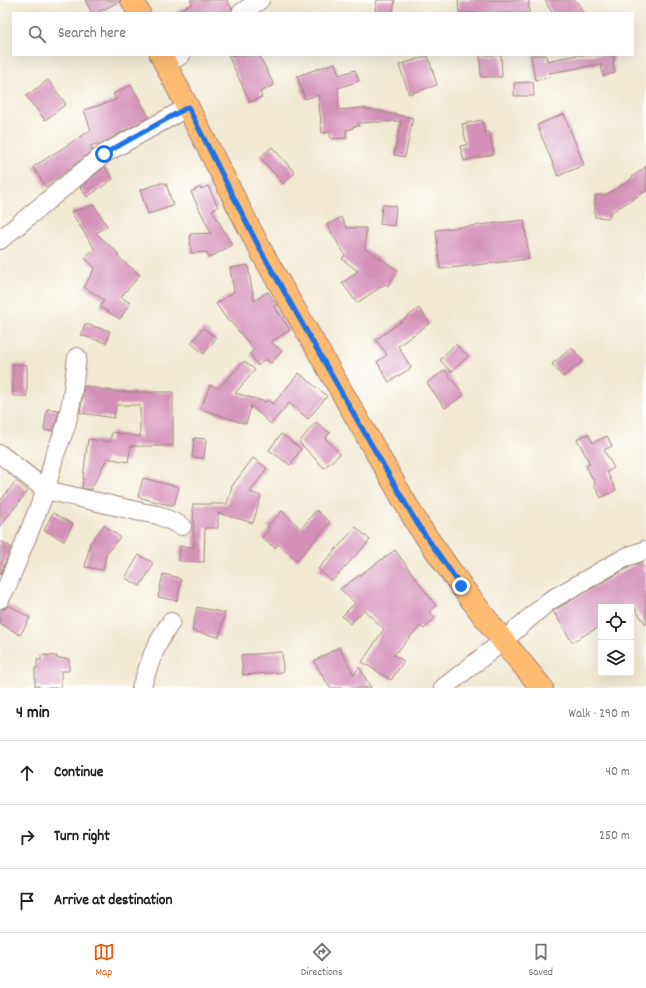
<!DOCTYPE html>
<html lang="en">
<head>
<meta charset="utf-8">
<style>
	:root { --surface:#fff; --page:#f6f6f6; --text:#202124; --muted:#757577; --line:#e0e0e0; --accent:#ea580c }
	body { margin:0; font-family:Dekko,sans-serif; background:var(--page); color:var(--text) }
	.controls { position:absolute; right:12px; bottom:12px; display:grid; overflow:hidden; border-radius:0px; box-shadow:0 4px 16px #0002 }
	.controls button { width:36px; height:36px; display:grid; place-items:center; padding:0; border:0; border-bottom:1px solid var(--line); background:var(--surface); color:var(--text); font:20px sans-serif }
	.stop { position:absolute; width:12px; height:12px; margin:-9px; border:3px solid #1a73e8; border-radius:50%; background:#fff }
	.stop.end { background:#1a73e8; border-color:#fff; box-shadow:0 1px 4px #0008 }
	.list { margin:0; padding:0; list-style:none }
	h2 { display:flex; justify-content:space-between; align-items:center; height:52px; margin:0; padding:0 16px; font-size:17px }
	h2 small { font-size:13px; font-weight:400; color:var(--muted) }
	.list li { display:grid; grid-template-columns:26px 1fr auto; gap:12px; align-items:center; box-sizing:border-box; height:64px; padding:0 16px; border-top:1px solid var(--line) }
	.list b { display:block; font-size:15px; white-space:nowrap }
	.list em { font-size:13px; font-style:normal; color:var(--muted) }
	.icon { flex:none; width:22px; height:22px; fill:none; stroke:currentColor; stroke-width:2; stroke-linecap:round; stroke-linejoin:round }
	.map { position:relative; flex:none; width:646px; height:688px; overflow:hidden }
	.search { position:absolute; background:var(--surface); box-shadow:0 4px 16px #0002; left:12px; right:12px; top:12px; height:44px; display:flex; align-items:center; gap:10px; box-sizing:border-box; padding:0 14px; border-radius:0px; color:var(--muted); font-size:15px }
	.sheet { height:244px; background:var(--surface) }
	nav { display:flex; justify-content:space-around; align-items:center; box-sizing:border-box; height:56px; border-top:1px solid var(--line); background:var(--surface); font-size:11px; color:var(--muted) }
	nav a { display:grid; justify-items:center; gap:2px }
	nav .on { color:var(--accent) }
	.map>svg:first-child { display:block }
</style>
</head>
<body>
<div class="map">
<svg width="646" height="688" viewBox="0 0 646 688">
	<rect width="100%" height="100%" fill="#fff"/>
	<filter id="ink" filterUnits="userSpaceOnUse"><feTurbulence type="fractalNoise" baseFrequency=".025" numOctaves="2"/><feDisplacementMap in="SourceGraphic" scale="8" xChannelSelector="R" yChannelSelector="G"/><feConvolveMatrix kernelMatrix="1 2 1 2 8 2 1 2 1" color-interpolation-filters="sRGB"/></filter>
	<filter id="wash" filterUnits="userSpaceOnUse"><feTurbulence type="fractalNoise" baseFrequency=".012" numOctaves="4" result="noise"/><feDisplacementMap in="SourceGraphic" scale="16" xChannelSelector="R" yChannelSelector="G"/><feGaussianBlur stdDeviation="0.9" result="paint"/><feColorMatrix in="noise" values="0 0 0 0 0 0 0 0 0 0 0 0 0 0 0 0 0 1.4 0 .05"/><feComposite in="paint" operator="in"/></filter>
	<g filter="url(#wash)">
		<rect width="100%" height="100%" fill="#f1e9d1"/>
		<g id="blocks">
			<g fill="#d490b7">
				<path d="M85 0H120V1L97 13H92Z"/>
				<path d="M190 0H227L232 9 231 13H173L192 4Z"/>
				<path d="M377 0H395L393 13H386L375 11Z"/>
				<path d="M458 0H529V13H459Z"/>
				<path d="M545 0H576L584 13H552Z"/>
				<path d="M228 55H259L274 85 260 92 262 97 250 102Z"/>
				<path d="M480 55H501L502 77H481Z"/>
				<path d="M531 55H546L547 61 577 55H614V61L613 62 615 73 603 76 601 64 549 73 550 77 535 80Z"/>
				<path d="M428 56 437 85 409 94 399 65Z"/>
				<path d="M335 63 339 75 355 70 359 81 338 88 339 110 362 108 413 118 405 157 394 155 401 121 358 123 359 126 352 127V129L346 130 347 138 331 139 330 132 322 133 318 95 305 99 297 76Z"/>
				<path d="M48 80 66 104 45 120 26 96Z"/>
				<path d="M533 82 534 96H514V83Z"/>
				<path d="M131 85 149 117 104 142 90 146 93 150 46 187 33 167 91 130 84 110 116 100 113 94Z"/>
				<path d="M564 114 584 165 558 176 537 125Z"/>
				<path d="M482 120 485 133 489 132 494 154 464 161 460 146 467 145 462 124Z"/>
				<path d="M272 147 295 173 283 184 260 157Z"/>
				<path d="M646 166V191L610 213 609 218 595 217V195H606L632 179 631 178Z"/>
				<path d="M105 167 113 179 87 197 80 187Z"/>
				<path d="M161 183H166L173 206 148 214 140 190Z"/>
				<path d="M208 186 218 207 212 210 232 245 209 258 207 252 191 253 190 234 211 233 191 192 200 187 201 189Z"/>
				<path d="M94 205 107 226 96 233 119 254 117 256 140 275 121 297 130 303 120 319 100 307 104 300 84 287 95 268 85 258 94 248 71 212Z"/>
				<path d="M382 205 396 206 394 226 380 224Z"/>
				<path d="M341 217 347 228H366L365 249 398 270 388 286 385 284 357 303 342 283 358 271 342 259 345 255 327 225Z"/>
				<path d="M524 220 529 259 440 269 436 230Z"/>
				<path d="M248 265 254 301 268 292 277 305 274 306 290 330 271 342 282 351 271 363 265 359 258 366 250 354 254 349 230 321 229 322 216 304 234 292 230 268Z"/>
				<path d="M419 308 430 323 398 346 411 368 389 382 377 362 387 355 376 340Z"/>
				<path d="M85 324 110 331 106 343 81 335Z"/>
				<path d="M203 328 216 338 204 354 191 343Z"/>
				<path d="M455 344 468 356 451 372 440 360Z"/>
				<path d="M572 348 583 361 563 377 552 364Z"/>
				<path d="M244 361 255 370 235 393 266 402 268 400 273 404 299 373 327 396 308 419 289 403 271 424 251 406 246 424 201 409 210 385 219 388Z"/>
				<path d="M13 364 27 365V396H13Z"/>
				<path d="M445 370 464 395 445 408 427 383Z"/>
				<path d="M84 386 118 392H173V446H131L128 462 107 458 91 490 82 488 85 461 88 439 110 442 112 432 140 437V405H116L114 418 80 413Z"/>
				<path d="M47 409 59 410 56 423 53 431 44 430Z"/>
				<path d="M316 422 330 433 325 438 340 454 324 468 299 442Z"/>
				<path d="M281 434 301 449 290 465 269 450Z"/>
				<path d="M588 434 593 443 607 436 612 446 604 450 614 468 607 472 616 490 601 498 594 484 595 483 586 466 590 464 577 439Z"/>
				<path d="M194 438 206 439 204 458 192 457Z"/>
				<path d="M253 458 267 468 250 492 261 496 253 523 218 513V528H205L204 562 179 561 180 546 194 547 193 504H227L232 486Z"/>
				<path d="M143 478 179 487 174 505H169L138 497Z"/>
				<path d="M16 481 28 491 0 526V501Z"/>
				<path d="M316 510 330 522 297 561 278 544 275 548 262 538 270 528 267 527 282 511 301 529Z"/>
				<path d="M53 513 73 524 64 541 44 530Z"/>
				<path d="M104 525 120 537 106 554 103 570 85 567 90 543Z"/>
				<path d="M356 527 370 540 332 581 318 569Z"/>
				<path d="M0 541 11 547 0 575Z"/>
				<path d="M395 550 436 606 429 612 435 618 424 629 420 626 394 655 404 661 391 680 362 662 384 629 364 610 350 624 342 616 355 603 340 589Z"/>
				<path d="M139 555 152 562V567L140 586 125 578Z"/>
				<path d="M641 563 646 573V625L634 607H601V626L572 642 553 611 630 567Z"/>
				<path d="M163 574 176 577 181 580 177 601 158 597Z"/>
				<path d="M9 605 30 618 20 635 0 623V612L2 609 6 608Z"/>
				<path d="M197 607 225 613 219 637 192 631Z"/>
				<path d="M339 647 354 675 359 667 371 688H330L314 661Z"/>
				<path d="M282 652 283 672 243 675 241 655Z"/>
				<path d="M41 655 57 656 56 658 69 659V671H61V688H39V686H35V668H37V660H41Z"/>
			</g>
		</g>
	</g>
	<g filter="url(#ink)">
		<use href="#blocks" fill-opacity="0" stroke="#9e847e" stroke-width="1"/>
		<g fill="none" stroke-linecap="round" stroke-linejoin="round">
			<defs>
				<g id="street">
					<path d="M241 13 260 0"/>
					<path d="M166 65 181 55"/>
					<path d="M0 240 104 154 188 107"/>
					<path d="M0 454 46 490 141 512 158 515 182 526"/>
					<path d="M0 599 7 586 46 490 54 457 66 426 72 398 77 357"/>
					<path d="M141 688 153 654 163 634 171 622"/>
					<path d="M443 688 503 641 549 601 626 557 646 550"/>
				</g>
				<g id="primary">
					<path d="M132 0 139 13"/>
					<path d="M161 55 261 251 418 525 461 586 503 641 542 688"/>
				</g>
			</defs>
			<use href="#street" stroke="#9e847e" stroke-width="20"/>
			<use href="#primary" stroke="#9e847e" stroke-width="24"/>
			<use href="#street" stroke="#fff" stroke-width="18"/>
			<use href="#primary" stroke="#ffbb71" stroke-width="22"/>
		</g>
	</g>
	<g fill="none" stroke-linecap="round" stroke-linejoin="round" filter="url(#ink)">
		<path stroke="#1a73e8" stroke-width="5" d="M104 154 188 107 261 251 356 418 418 525 461 586"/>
	</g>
</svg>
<div class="controls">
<button><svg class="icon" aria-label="locate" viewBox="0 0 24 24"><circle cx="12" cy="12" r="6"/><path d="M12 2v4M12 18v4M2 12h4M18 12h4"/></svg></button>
<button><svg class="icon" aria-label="layers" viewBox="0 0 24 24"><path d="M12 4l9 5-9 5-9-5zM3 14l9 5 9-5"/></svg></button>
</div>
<div class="stop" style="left:104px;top:154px"></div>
<div class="stop end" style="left:461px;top:586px"></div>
<div class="search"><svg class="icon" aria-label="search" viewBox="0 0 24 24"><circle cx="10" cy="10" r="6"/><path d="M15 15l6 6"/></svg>Search here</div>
</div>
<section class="sheet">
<h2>4 min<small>Walk · 290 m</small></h2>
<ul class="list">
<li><svg class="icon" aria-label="ahead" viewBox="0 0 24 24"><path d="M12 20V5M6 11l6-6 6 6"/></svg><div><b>Continue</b></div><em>40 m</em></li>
<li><svg class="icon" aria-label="right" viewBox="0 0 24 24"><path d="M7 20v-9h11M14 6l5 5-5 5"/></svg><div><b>Turn right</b></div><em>250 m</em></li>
<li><svg class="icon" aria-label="arrive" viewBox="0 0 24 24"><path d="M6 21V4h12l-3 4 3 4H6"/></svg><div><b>Arrive at destination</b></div></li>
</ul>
</section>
<nav>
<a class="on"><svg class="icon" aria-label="map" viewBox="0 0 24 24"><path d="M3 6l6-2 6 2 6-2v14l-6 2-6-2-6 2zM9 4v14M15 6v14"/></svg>Map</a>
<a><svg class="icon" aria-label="directions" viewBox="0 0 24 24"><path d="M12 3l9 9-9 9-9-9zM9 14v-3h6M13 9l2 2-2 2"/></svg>Directions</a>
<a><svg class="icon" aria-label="saved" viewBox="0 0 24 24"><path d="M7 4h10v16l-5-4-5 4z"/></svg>Saved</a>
</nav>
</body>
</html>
